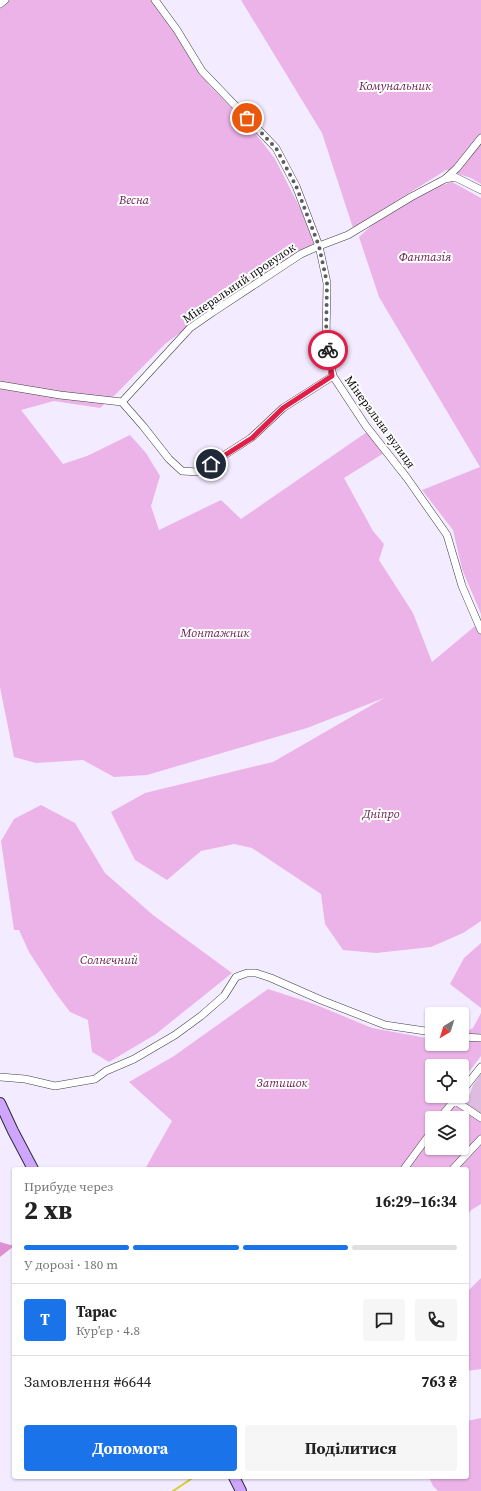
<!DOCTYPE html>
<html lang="uk">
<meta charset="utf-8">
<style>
:root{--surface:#fff;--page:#f6f6f6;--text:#222;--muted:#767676;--line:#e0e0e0;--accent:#1a73e8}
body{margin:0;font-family:"Source Serif 4",serif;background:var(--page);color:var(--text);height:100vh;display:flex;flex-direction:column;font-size:15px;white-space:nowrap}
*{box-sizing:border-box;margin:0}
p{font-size:13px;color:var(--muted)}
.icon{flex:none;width:22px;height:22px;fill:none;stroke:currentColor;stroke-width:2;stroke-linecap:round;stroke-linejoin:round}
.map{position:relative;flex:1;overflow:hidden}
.drawer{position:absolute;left:12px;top:1167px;width:457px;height:312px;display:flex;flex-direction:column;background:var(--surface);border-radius:4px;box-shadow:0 1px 3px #0004}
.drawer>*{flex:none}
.needle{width:26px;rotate:218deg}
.controls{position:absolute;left:425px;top:1007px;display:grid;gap:8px}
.controls a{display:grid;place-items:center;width:44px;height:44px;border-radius:4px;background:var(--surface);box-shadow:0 1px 3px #0004;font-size:20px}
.pin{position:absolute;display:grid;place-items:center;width:34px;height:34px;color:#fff;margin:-17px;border:2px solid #fff;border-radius:50%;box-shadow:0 1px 4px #0007}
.courier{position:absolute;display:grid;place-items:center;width:40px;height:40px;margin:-20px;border:3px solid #e11d48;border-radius:50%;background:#fff;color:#222;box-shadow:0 1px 5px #0007}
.head em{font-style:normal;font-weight:700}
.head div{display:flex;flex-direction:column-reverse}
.head{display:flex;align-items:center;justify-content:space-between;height:68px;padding:0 12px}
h1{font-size:26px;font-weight:700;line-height:30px}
.bar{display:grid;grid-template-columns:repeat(4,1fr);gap:6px 4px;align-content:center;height:48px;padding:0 12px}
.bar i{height:5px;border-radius:3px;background:var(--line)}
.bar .current{background:var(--accent)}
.bar p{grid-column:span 4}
.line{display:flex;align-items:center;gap:10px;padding:0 12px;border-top:1px solid var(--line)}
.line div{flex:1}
.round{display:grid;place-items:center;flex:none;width:42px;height:42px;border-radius:4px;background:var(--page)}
.cta{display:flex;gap:8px;margin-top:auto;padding:8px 12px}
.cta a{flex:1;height:46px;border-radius:4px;background:var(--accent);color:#fff;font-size:16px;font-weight:700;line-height:46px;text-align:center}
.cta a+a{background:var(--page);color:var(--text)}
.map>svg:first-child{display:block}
.green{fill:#ebb3e8;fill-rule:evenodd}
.forest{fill:#dd91d3}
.cemetery{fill:#debce1}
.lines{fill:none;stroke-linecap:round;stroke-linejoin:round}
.stream{stroke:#d4cf30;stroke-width:2}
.street-casing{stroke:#3f3f3f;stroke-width:8}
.secondary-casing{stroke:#2e2e2e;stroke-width:12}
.street{stroke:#fff;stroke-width:7}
.secondary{stroke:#cfa6ff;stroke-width:10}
.done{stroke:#5d5a61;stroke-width:4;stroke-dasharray:0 7.2}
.route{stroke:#e11d48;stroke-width:5}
.labels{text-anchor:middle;stroke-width:4;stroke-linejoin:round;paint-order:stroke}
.park-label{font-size:12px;font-style:italic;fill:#67194a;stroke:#fff}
.street-label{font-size:12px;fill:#0c0c0c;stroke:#fff}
</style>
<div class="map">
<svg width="481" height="1491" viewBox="0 0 481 1491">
<rect width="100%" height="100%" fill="#f3ebff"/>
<path class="green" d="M 10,0 L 153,0 L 170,23 L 209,85 L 249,125 L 275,159 L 301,210 L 314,244 L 241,288 L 165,344 L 115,395 L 100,408 L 54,401 L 21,410 L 63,464 L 87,456 L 130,435 L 146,453 L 160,476 L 151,506 L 159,530 L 221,500 L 241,519 L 367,432 L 384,453 L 344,478 L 373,531 L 384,544 L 379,560 L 413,613 L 432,662 L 481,621 L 481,921 L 463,933 L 431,947 L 376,953 L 343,950 L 325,924 L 321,894 L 252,848 L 234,844 L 201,851 L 167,880 L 135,860 L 111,812 L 145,793 L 273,762 L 384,698 L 307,728 L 147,775 L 114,777 L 83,760 L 36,763 L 14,757 L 0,687 L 0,7 Z
M 241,0 L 481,0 L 481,184 L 471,178 L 446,170 L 353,228 L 322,133 Z
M 452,182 L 481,198 L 481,614 L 462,569 L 453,530 L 422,490 L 480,467 L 379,297 L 359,237 L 380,218 L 433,188 Z
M 41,805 L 75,823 L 105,873 L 153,915 L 232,973 L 156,1034 L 109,1062 L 92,1052 L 88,1020 L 70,1012 L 55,992 L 29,952 L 19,930 L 14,930 L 1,841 L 14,819 Z
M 481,943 L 481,1008 L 450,984 L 464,958 Z
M 268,989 L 314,1004 L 372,1028 L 432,1039 L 432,1044 L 462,1044 L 462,1034 L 473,1028 L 481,1013 L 481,1056 L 462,1081 L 462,1066 L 432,1066 L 432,1096 L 451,1096 L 449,1099 L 481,1117 L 481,1204 L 471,1210 L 467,1217 L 467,1169 L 145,1169 L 172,1121 L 129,1082 L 174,1056 ZM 432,1118 L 462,1118 L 462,1148 L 432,1148 Z
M 481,1278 L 481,1369 L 467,1371 L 467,1292 Z
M 481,1418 L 481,1491 L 438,1491 L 433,1486 L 429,1477 L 467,1477 L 467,1421 Z"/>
<path class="forest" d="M 0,1242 L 14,1246 L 0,1257 Z"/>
<path class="cemetery" d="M 481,1074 L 481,1114 L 466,1104 L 473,1085 Z"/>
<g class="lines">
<path class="stream" d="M 173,1491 L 194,1477"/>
<defs>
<path id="street" d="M 155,0 L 177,30 L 202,71 L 276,148 L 296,186 L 319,246 L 327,283 L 326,340 L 333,376 L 366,426 L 407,478 L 447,535 L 462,586 L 481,630
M 0,4 L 5,0
M 445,179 L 455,177 L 481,190
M 0,385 L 60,395 L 122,402 L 143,426 L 169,459 L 182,471 L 198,472 L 251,438 L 283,408 L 333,376
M 122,402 L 190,328 L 213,312 L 301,254 L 319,246 L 348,235 L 411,197 L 445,179 L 457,168 L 481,138
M 462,1037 L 481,1038
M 0,1077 L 25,1079 L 55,1086 L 95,1079 L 106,1071 L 134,1059 L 175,1035 L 201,1016 L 224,996 L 236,977 L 247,973 L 256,973 L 271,978 L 321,1000 L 385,1025 L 432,1032
M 462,1091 L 481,1067
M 454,1100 L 481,1118
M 440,1118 L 458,1096
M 404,1169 L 432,1131
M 453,1169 L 481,1139"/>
<path id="secondary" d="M 0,1103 L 13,1131 L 33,1169
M 234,1477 L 241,1491"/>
</defs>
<use href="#street" class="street-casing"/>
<use href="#secondary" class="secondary-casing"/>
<use href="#street" class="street"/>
<use href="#secondary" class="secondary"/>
</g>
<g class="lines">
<path class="done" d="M 247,118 L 276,148 L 296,186 L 319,246 L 327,283 L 326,340 L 328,350"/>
<path class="route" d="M 211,464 L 252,438 L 283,408 L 332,376 L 328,350"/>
</g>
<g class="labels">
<g class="park-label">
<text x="395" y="90">Комунальник</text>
<text x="134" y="204">Весна</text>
<text x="425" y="261">Фантазія</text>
<text x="215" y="637">Монтажник</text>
<text x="381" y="818">Дніпро</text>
<text x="109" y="964">Солнечний</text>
<text x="282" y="1087">Затишок</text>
</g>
<g class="street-label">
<text transform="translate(239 283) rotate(-34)" y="4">Мінеральний провулок</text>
<text transform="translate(380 422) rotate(54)" y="4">Мінеральна вулиця</text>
</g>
</g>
</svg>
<div class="controls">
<a><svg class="needle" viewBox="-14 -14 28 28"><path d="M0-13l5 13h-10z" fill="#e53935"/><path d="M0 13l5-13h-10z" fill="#767676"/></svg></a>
<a><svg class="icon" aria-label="locate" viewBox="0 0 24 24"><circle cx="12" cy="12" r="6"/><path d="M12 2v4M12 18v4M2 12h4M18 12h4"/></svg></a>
<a><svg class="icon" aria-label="layers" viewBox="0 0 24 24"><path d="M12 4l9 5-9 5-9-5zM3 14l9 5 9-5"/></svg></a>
</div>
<div class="pin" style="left:247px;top:118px;background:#ea580c"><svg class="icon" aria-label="bag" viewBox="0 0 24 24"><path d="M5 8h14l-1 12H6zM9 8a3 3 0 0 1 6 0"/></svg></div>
<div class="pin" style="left:211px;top:464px;background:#1f2937"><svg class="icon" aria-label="home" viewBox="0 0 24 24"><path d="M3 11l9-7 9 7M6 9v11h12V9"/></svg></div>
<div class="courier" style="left:328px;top:350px"><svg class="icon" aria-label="bike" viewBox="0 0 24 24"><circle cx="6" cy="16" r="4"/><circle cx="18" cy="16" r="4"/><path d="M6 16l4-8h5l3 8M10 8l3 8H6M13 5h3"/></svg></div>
<section class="drawer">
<div class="head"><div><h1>2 хв</h1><p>Прибуде через</p></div><em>16:29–16:34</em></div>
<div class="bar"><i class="current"></i><i class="current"></i><i class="current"></i><i></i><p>У дорозі · 180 m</p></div>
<div class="line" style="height:72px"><b class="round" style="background:var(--accent);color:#fff">Т</b><div><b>Тарас</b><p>Кур’єр · 4.8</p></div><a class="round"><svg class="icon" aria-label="chat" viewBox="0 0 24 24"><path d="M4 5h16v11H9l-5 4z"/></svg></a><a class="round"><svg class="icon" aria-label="phone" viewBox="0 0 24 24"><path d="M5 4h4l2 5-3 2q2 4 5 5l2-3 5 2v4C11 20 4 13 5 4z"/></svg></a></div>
<div class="line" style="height:52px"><div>Замовлення #6644</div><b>763 ₴</b></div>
<div class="cta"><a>Допомога</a><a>Поділитися</a></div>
</section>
</div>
